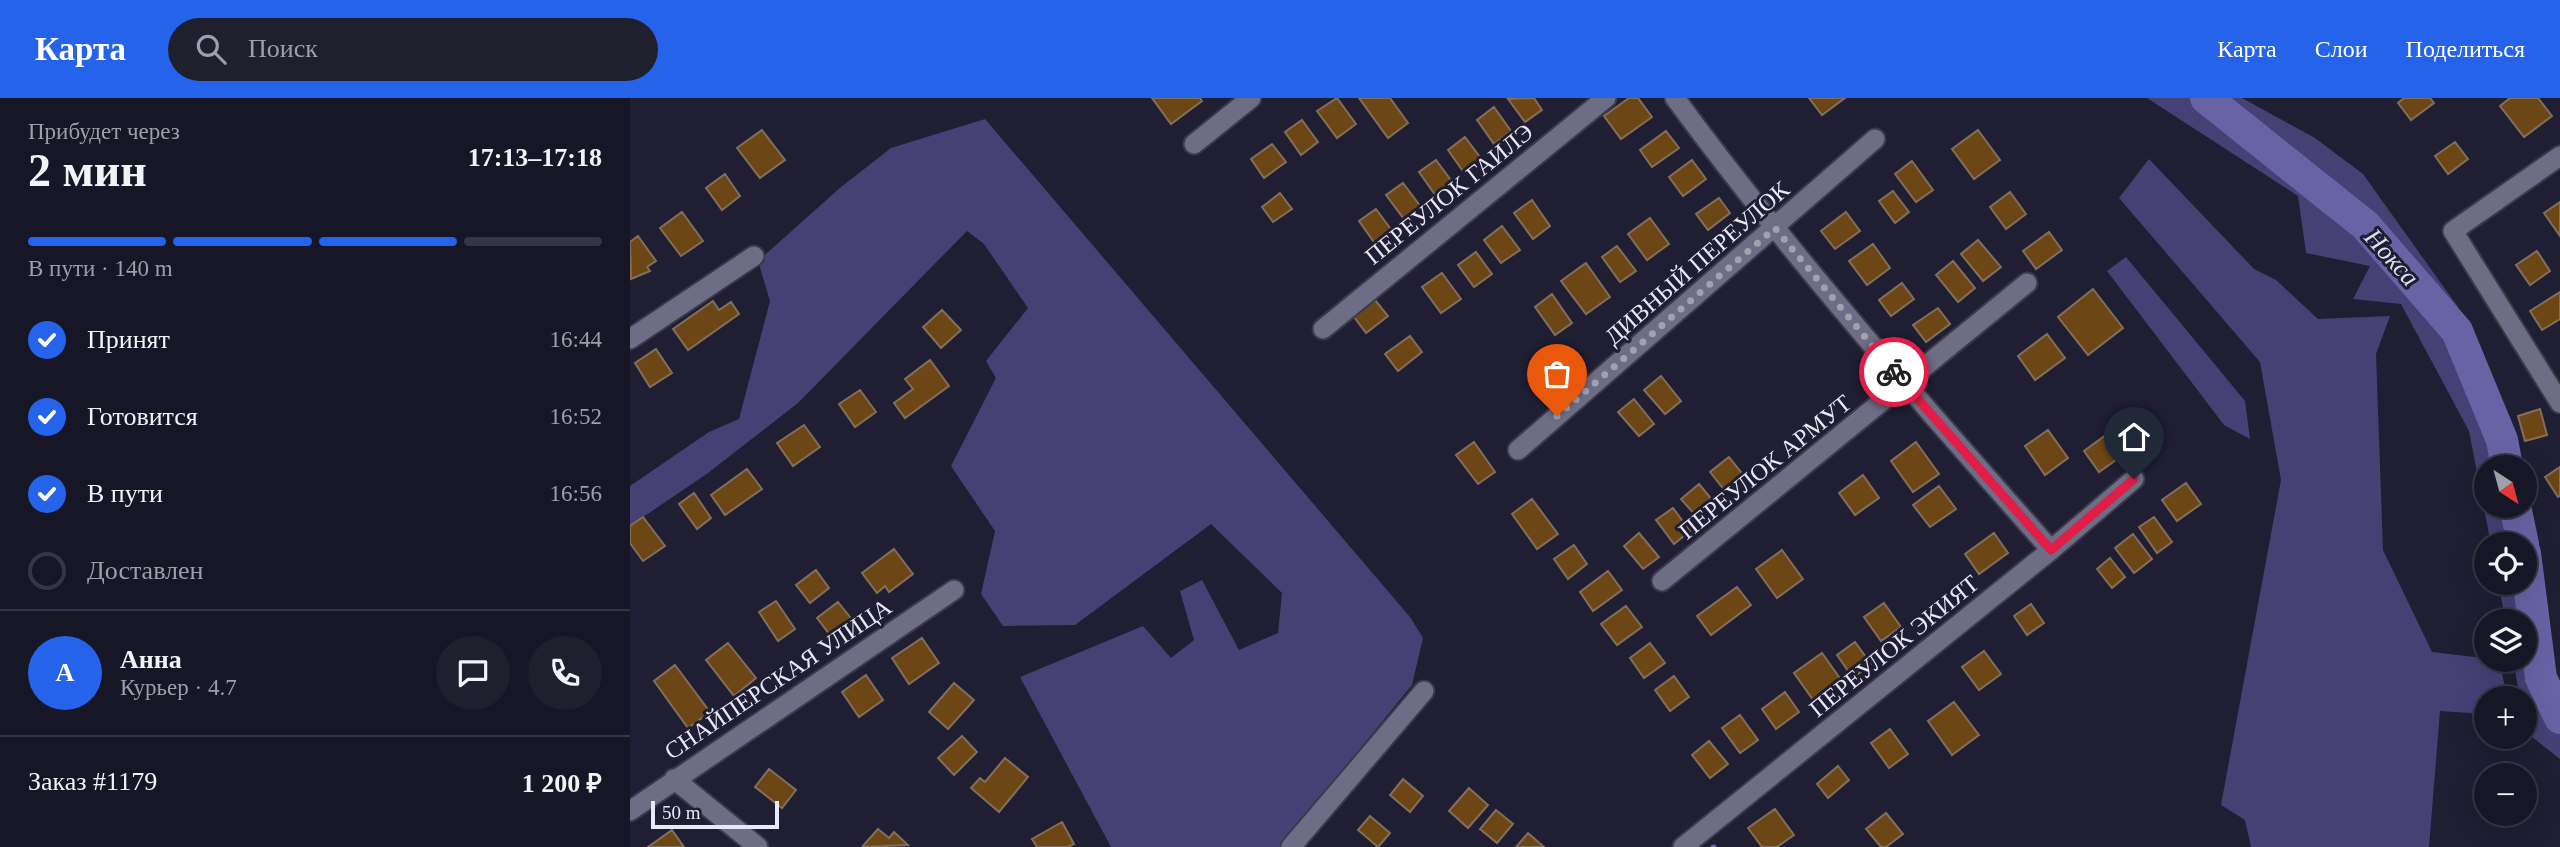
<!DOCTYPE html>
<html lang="ru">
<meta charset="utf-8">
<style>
:root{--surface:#171626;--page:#201f2e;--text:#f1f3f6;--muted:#9e9fa7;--line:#363543;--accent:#2563eb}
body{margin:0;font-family:Georgia,serif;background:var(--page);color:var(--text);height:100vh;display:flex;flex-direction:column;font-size:26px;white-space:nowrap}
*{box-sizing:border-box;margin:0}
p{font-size:23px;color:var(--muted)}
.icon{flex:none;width:38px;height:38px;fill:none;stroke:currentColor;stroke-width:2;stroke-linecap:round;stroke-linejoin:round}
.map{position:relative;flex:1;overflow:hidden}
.sheet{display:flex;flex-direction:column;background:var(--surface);width:630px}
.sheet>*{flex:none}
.needle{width:46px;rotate:144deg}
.controls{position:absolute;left:1844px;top:357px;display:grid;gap:14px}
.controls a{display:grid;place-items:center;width:63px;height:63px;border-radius:50%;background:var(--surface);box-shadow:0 7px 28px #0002,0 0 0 2px var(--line);font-size:35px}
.scale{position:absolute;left:21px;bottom:18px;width:128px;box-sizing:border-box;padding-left:7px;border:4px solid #e8e8f6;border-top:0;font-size:19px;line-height:24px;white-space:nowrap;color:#e8e8f6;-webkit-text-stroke:5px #1f1e32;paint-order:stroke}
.pin{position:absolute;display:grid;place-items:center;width:60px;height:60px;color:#fff;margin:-72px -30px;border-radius:50% 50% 50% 0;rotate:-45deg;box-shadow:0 0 7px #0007}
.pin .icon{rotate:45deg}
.courier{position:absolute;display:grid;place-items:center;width:70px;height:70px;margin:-35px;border:5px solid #e11d48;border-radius:50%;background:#fff;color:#222;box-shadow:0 2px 9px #0007}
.head em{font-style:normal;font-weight:700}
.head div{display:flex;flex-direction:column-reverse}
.head{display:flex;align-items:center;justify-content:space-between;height:119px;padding:0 28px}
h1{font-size:46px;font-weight:700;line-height:52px}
.bar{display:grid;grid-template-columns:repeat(4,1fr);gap:10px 7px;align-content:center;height:84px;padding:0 28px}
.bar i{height:9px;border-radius:5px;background:var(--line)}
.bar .on{background:var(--accent)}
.bar p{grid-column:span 4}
.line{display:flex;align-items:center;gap:18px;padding:0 28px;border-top:2px solid var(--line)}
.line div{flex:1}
.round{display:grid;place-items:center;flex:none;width:74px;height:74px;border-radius:37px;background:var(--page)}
ol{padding:0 28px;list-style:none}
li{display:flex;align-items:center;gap:21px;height:77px}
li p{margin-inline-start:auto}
li .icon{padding:7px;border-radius:50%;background:var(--accent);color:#fff;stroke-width:4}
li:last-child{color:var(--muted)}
li i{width:38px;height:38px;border:4px solid var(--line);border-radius:50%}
header{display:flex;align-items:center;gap:42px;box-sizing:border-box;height:98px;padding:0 35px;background:var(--accent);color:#fff}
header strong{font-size:33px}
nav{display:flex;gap:38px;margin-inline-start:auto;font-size:24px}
.search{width:490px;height:63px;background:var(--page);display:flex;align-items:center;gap:18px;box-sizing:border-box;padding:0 24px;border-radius:38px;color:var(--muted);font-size:26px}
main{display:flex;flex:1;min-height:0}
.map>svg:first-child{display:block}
.green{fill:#454175}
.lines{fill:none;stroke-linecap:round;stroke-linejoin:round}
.stream{stroke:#6863a5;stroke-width:5}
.river{stroke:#6863a5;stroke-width:32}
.building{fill:#6c4615;stroke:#826f5b;stroke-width:2}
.minor-casing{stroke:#3b394a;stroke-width:23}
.minor{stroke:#6d6d85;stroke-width:19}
.done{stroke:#a2a1b1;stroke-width:7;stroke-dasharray:0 12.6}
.route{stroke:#e11d48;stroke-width:9}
.labels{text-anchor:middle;stroke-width:6;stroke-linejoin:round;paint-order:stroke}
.street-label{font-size:24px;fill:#e8e8f6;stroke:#1f1e32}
.water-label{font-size:26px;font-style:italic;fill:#dedef2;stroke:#1f1e32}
</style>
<header>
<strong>Карта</strong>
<div class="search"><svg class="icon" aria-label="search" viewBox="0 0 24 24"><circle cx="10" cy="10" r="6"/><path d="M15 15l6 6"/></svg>Поиск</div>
<nav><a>Карта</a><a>Слои</a><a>Поделиться</a></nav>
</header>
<main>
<section class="sheet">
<div class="head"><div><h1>2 мин</h1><p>Прибудет через</p></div><em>17:13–17:18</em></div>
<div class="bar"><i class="on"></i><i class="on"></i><i class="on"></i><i></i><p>В пути · 140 m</p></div>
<ol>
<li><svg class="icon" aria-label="check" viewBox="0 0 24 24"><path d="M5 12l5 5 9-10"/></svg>Принят<p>16:44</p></li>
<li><svg class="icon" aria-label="check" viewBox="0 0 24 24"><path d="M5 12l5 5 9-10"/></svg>Готовится<p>16:52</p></li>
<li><svg class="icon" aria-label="check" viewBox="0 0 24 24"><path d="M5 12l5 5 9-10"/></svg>В пути<p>16:56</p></li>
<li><i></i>Доставлен</li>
</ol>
<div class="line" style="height:126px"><b class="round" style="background:var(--accent);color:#fff">А</b><div><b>Анна</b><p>Курьер · 4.7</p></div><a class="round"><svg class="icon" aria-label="chat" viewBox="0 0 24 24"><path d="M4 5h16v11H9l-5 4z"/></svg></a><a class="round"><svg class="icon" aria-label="phone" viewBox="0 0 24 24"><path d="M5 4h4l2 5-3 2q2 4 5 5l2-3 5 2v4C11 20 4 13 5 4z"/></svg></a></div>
<div class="line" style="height:91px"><div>Заказ #1179</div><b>1 200 ₽</b></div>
</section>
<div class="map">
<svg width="1930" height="749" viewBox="0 0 1930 749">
<rect width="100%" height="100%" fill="#1f1e32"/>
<path class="green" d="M 1517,0 L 1612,0 L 1685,40 L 1733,76 L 1828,209 L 1877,340 L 1883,369 L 1857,369 L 1857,408 L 1892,408 L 1906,474 L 1919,573 L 1930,596 L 1930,661 L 1897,635 L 1895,600 L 1890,600 L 1883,562 L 1895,562 L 1895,523 L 1876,523 L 1868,485 L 1895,485 L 1895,446 L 1861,446 L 1839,333 L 1771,206 L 1723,201 L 1740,168 L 1676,155 L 1668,98 Z
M 355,21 L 780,519 L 793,540 L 782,587 L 650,749 L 481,749 L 390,579 L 513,528 L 541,560 L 564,542 L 550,493 L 572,482 L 609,552 L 648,535 L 652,495 L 581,426 L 445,527 L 373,528 L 351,496 L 365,433 L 321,368 L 366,280 L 356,263 L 398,210 L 354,146 L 337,133 L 168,305 L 78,375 L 0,428 L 0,388 L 79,334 L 109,321 L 140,203 L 128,163 L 211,89 L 261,50 Z
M 1519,61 L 1624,171 L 1646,182 L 1688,221 L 1760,218 L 1746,256 L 1753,452 L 1802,554 L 1869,562 L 1877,599 L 1857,600 L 1855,616 L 1810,613 L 1799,749 L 1621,749 L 1615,722 L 1591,707 L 1651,382 L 1630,264 L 1489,100 Z
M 1496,159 L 1615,303 L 1620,341 L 1594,327 L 1477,173 Z"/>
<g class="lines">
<path class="stream" d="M 1083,749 L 1084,749"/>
<path class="river" d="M 1576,0 L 1735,127 L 1827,233 L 1872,342 L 1877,369
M 1885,408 L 1893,446
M 1895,455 L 1911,580 L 1930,620"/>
</g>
<path class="building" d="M 522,0 L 570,0 L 572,3 L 541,26 Z
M 707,0 L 726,26 L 707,40 L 687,13 Z
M 729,0 L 760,0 L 778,25 L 758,40 Z
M 904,0 L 912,12 L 895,24 L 878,1 Z
M 999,0 L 1008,0 L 1022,19 L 991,41 L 974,18 Z
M 1179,0 L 1215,0 L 1192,17 Z
M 1774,0 L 1800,0 L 1804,5 L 1781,22 L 1768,5 Z
M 1880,0 L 1908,0 L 1922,18 L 1894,39 L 1870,8 Z
M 864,9 L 881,33 L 864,46 L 847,22 Z
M 672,22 L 688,44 L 671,57 L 655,34 Z
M 132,32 L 155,62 L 130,80 L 107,50 Z
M 1348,32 L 1370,62 L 1344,81 L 1322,51 Z
M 1036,33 L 1049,50 L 1022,69 L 1010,52 Z
M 835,39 L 853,63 L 835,76 L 818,52 Z
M 1825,44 L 1838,61 L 1818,76 L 1805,58 Z
M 642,46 L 656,64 L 634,80 L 621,61 Z
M 806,62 L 823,85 L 806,98 L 789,74 Z
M 1062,62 L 1076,81 L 1053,98 L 1039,79 Z
M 1282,63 L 1303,92 L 1286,104 L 1265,76 Z
M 95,76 L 110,98 L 92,112 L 76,90 Z
M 773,85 L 791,109 L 774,121 L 756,97 Z
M 1263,93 L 1279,114 L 1265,125 L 1249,103 Z
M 1380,94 L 1396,116 L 1376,131 L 1360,109 Z
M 650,95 L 662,111 L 643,124 L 632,109 Z
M 1089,100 L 1100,115 L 1078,132 L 1066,116 Z
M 902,102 L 920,128 L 903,141 L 884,115 Z
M 1930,104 L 1930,138 L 1914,115 Z
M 746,111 L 763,134 L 746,147 L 729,123 Z
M 52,114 L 73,143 L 51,158 L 30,130 Z
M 1216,114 L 1230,133 L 1205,151 L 1191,133 Z
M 1020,120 L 1039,146 L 1017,162 L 998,136 Z
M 872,128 L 890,152 L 871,165 L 854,142 Z
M 1419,134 L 1432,152 L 1406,171 L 1393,153 Z
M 8,138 L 26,163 L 17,169 L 20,173 L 1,181 L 0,144 Z
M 1348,142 L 1371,169 L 1353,183 L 1331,156 Z
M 1243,146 L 1260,170 L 1237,187 L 1219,163 Z
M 987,148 L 1006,173 L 990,184 L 972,159 Z
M 1907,153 L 1920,173 L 1900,187 L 1886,167 Z
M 846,154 L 862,176 L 844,189 L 828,167 Z
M 1323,163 L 1345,190 L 1328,204 L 1306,177 Z
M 956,165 L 980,199 L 956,216 L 931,183 Z
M 812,175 L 831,201 L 811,215 L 792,189 Z
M 1272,185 L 1284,201 L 1261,218 L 1249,202 Z
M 1463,191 L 1493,230 L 1458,257 L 1428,219 Z
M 1930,194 L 1930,221 L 1912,232 L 1900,213 Z
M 922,196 L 942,225 L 925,237 L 905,209 Z
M 745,202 L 758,218 L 736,235 L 724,219 Z
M 83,203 L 89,212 L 101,204 L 109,216 L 58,252 L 43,231 Z
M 1308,210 L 1320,226 L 1296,244 L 1283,227 Z
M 312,212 L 331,232 L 311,250 L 293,229 Z
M 1417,236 L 1435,260 L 1405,282 L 1388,258 Z
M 780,238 L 792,254 L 768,273 L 755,256 Z
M 26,251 L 42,275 L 20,289 L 5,265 Z
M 300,262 L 319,288 L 275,320 L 264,305 L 283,291 L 275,281 Z
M 1031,278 L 1051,303 L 1035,316 L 1014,292 Z
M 230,292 L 246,314 L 225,329 L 209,306 Z
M 1004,301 L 1024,326 L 1009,338 L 988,314 Z
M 1910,311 L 1917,337 L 1895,343 L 1888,318 Z
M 1491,326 L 1507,347 L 1469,374 L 1454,353 Z
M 174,327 L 190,349 L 163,368 L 147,345 Z
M 1418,332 L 1438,360 L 1415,377 L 1395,348 Z
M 844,344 L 865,374 L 848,386 L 826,357 Z
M 1286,344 L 1309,376 L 1283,394 L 1261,363 Z
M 1099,359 L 1114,378 L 1096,394 L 1080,374 Z
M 1930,369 L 1930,398 L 1928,399 L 1915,379 Z
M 117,371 L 132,391 L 95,417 L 81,397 Z
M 1233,377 L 1249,400 L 1225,417 L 1209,395 Z
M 1556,385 L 1571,406 L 1547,423 L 1532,402 Z
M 1069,386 L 1084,404 L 1066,418 L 1051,401 Z
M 1309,388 L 1326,411 L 1300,429 L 1283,407 Z
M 64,395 L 81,420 L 67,431 L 49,406 Z
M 902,401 L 928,436 L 907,451 L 882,416 Z
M 1043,410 L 1060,433 L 1044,446 L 1026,422 Z
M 13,419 L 35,448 L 13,463 L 0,445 L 0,428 Z
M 1524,419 L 1542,444 L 1527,455 L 1509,429 Z
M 1009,435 L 1029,459 L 1013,471 L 994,448 Z
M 1364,435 L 1378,455 L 1349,476 L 1335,456 Z
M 1503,436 L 1522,461 L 1504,475 L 1485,450 Z
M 944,447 L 957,466 L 938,481 L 924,461 Z
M 264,451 L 283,476 L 259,494 L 255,488 L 247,495 L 232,475 Z
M 1152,452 L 1173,481 L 1147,500 L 1126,471 Z
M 1480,460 L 1495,479 L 1482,490 L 1467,471 Z
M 186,472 L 199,490 L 180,505 L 166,487 Z
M 978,473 L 992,492 L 963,513 L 950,494 Z
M 1107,489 L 1121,507 L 1081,537 L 1067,518 Z
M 146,503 L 165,531 L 148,543 L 129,514 Z
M 208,504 L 224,524 L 203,541 L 187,520 Z
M 1254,505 L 1271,529 L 1251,543 L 1234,519 Z
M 1401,506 L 1414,525 L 1397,537 L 1384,518 Z
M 996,508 L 1012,529 L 987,547 L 971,526 Z
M 292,540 L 309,565 L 279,586 L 262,560 Z
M 1225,544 L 1241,566 L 1223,580 L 1207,557 Z
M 98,545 L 126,580 L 104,598 L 76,562 Z
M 1020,545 L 1035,565 L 1014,580 L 1000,560 Z
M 1354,553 L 1371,576 L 1349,592 L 1332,569 Z
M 1192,555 L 1214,586 L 1186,606 L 1164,575 Z
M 45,567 L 80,614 L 58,630 L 24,583 Z
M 236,577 L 253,602 L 229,619 L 212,594 Z
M 1044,578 L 1059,599 L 1040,613 L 1025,592 Z
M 324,585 L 344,602 L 318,631 L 299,614 Z
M 1155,594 L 1169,614 L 1146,631 L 1132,611 Z
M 1324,604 L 1349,637 L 1322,657 L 1298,623 Z
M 1110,617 L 1128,642 L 1110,655 L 1092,630 Z
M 1260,631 L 1278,656 L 1259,670 L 1241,645 Z
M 332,638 L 347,654 L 324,677 L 308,660 Z
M 1079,643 L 1098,666 L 1080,680 L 1062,657 Z
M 375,660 L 398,679 L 369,714 L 341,690 L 350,680 L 355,684 Z
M 1208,668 L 1219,682 L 1198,700 L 1187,686 Z
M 139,671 L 166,692 L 152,710 L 125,689 Z
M 773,681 L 793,698 L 780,714 L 760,697 Z
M 839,690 L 858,707 L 838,730 L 819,713 Z
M 1145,711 L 1164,737 L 1147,749 L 1132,749 L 1118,730 Z
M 866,712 L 883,726 L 867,745 L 850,731 Z
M 1256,715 L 1273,736 L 1256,749 L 1251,749 L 1236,731 Z
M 740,718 L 760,735 L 748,749 L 728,732 Z
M 432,724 L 444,746 L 438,749 L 407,749 L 402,741 Z
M 248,731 L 259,740 L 264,734 L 278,747 L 232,749 Z
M 42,732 L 54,749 L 18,749 Z
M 898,735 L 914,749 L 886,749 Z"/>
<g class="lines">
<defs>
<path id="minor" d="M 1045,0 C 1161,158 1291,305 1421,452
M 564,46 L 621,0
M 1930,58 L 1823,133 L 1930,305
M 693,231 L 976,0
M 0,241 L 124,158
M 888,352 L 1245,41
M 1032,483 L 1397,185
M 44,681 L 128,749
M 0,713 L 324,492
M 661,749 L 794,593
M 1053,749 L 1421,452 L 1504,381"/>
</defs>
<use href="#minor" class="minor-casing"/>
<use href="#minor" class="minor"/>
</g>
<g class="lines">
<path class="done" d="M 927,318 L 1145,130 L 1264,274"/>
<path class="route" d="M 1264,274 L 1421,452 L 1504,381"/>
</g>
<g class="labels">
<g class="street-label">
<text transform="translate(819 96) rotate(-39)" y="8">ПЕРЕУЛОК ГАИЛЭ</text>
<text transform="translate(1067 165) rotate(-41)" y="8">ДИВНЫЙ ПЕРЕУЛОК</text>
<text transform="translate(1135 369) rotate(-39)" y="8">ПЕРЕУЛОК АРМУТ</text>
<text transform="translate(1264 548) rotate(-39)" y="8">ПЕРЕУЛОК ЭКИЯТ</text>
<text transform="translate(148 581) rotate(-34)" y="8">СНАЙПЕРСКАЯ УЛИЦА</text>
</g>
<g class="water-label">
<text transform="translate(1762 159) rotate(48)" y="9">Нокса</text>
</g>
</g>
</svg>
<div class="controls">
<a><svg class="needle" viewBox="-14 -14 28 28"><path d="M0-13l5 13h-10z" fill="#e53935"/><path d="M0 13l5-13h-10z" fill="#9e9fa7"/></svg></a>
<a><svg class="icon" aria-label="locate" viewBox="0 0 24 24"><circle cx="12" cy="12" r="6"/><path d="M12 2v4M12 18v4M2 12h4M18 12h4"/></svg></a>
<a><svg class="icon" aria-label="layers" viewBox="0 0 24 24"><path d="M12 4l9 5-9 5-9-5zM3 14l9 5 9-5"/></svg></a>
<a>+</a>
<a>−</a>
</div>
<div class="scale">50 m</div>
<div class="pin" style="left:927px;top:318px;background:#ea580c"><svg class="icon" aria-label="bag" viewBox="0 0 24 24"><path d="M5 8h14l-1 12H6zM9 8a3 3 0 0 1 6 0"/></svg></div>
<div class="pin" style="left:1504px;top:381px;background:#1f2937"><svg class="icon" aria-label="home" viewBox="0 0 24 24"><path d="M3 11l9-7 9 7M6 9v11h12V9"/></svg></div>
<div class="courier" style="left:1264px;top:274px"><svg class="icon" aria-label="bike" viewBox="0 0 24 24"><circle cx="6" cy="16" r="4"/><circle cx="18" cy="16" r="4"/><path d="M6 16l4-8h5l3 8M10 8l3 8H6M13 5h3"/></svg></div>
</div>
</main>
